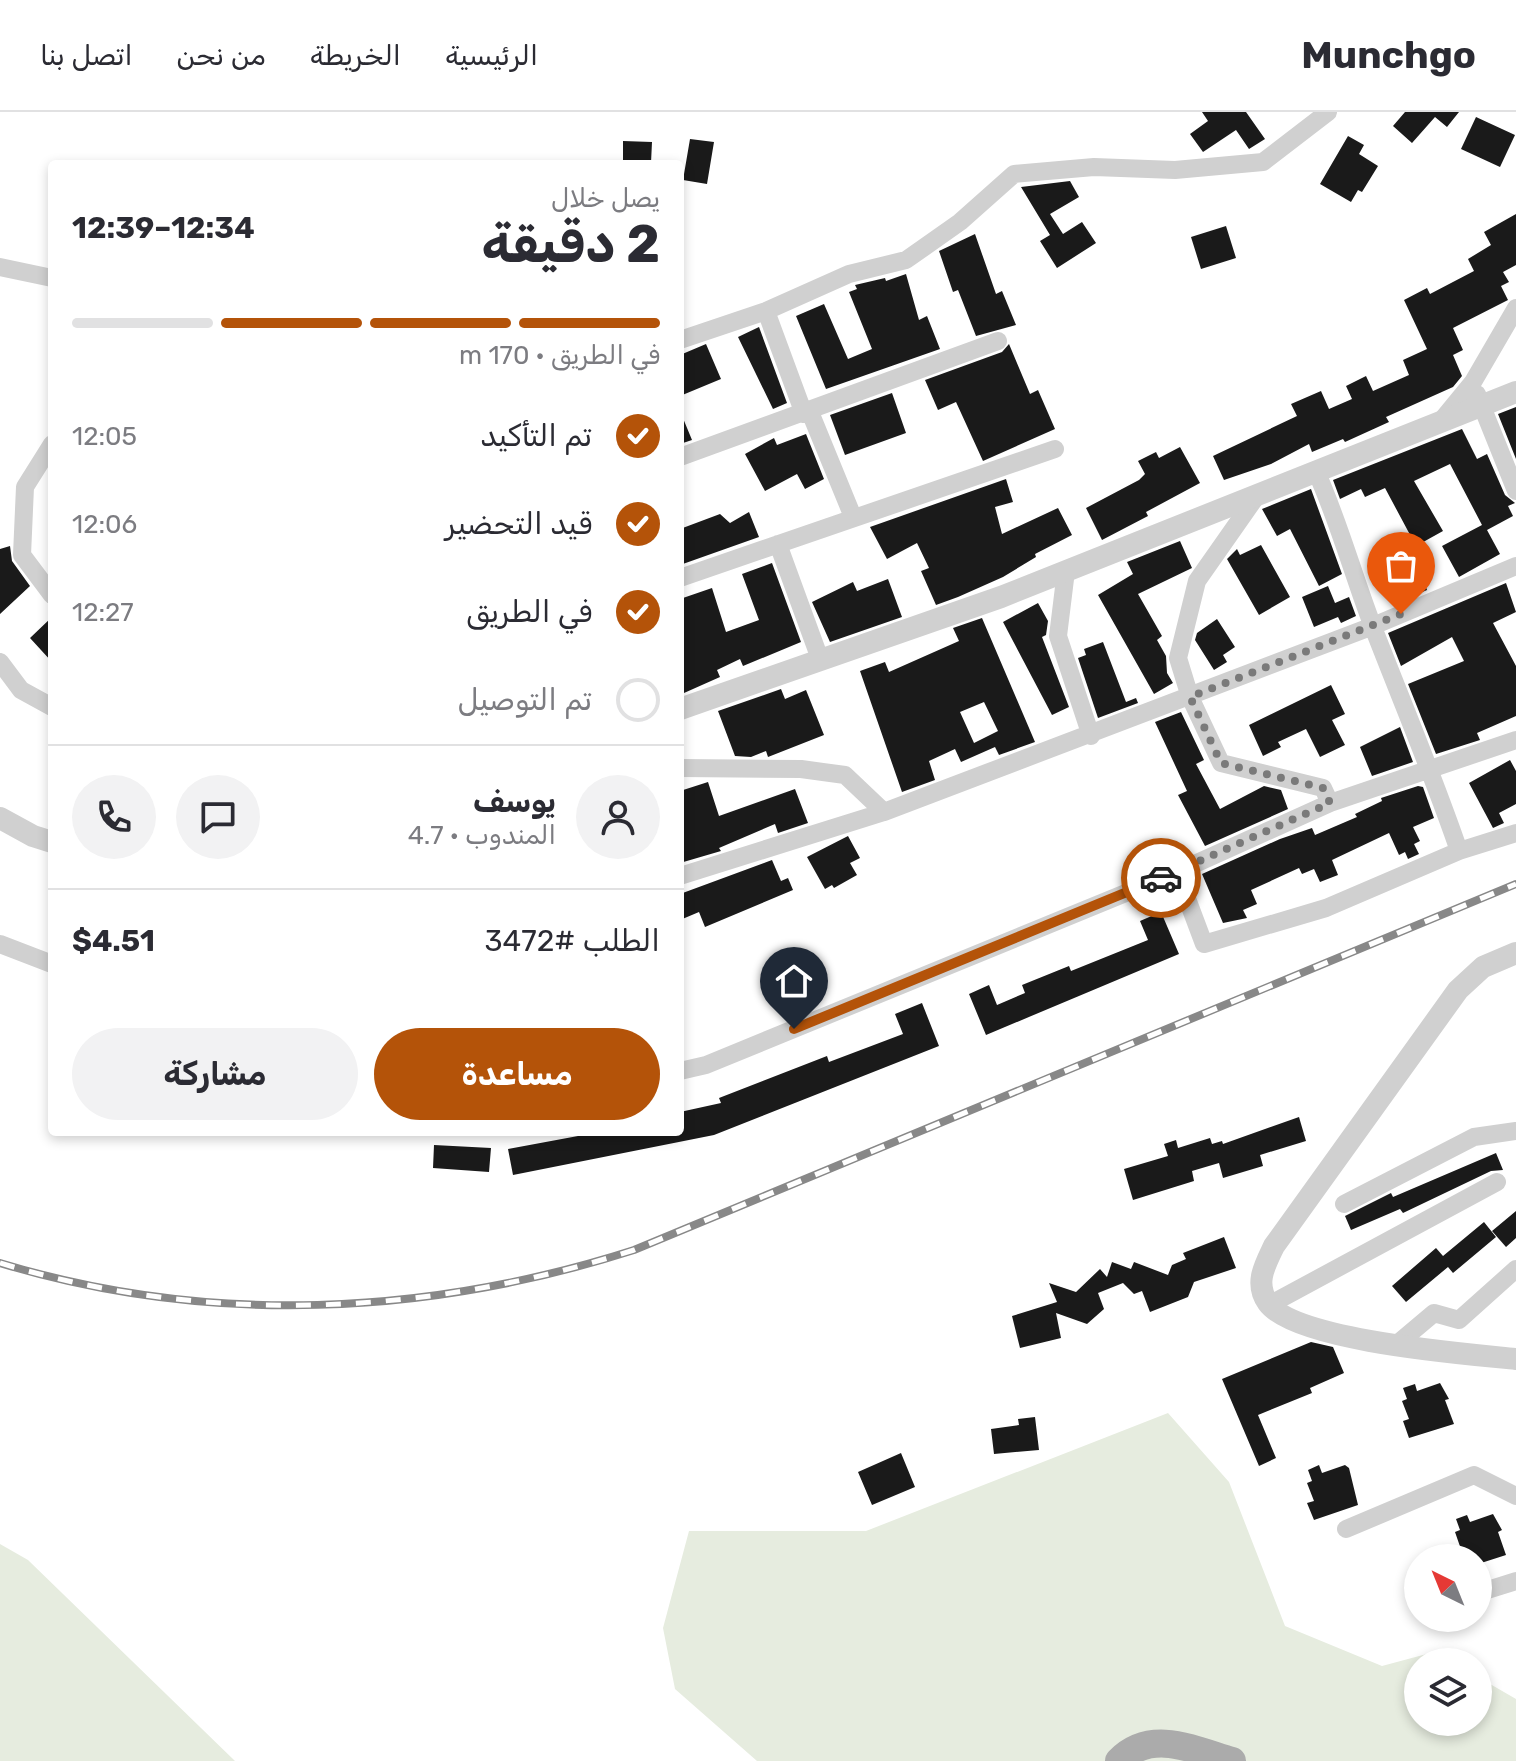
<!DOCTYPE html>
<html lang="ar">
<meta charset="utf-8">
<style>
:root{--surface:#fff;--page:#f2f2f3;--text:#2b2b33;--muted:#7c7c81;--line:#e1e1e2;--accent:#b45309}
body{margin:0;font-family:Rubik,"Noto Sans Arabic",sans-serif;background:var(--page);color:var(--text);direction:rtl;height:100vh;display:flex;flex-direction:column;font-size:30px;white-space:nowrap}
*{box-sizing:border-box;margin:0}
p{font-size:26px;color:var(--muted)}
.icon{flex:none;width:44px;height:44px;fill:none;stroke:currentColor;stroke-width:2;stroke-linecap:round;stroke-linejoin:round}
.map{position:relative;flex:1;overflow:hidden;direction:ltr}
.drawer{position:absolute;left:48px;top:48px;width:636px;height:976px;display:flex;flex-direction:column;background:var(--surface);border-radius:8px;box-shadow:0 4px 12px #0003;direction:rtl}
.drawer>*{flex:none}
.needle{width:52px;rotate:317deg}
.fabs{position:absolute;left:1404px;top:1432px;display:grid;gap:16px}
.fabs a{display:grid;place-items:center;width:88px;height:88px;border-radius:50%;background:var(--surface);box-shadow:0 4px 12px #0003;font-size:40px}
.pin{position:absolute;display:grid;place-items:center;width:68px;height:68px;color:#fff;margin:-82px -34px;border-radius:50% 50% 50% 0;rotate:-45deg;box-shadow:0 0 8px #0007}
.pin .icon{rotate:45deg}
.courier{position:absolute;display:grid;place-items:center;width:80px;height:80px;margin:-40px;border:6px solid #b45309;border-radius:50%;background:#fff;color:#222;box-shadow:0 2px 10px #0007}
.head em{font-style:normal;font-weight:700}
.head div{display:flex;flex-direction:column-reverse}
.head{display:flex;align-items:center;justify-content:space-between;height:136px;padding:0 24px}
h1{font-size:52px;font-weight:700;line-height:60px}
.bar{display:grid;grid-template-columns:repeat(4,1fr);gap:12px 8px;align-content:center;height:96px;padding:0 24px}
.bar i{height:10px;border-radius:6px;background:var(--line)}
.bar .active{background:var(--accent)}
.bar p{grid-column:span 4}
.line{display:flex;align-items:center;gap:20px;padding:0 24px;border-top:2px solid var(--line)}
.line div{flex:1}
.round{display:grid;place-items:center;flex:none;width:84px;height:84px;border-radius:42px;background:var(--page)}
ol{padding:0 24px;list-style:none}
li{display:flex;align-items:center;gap:24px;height:88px}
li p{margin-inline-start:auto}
li .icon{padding:8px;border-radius:50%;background:var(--accent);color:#fff;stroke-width:4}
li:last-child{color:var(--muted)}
li i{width:44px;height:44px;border:4px solid var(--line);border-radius:50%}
.button{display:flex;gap:16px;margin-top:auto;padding:16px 24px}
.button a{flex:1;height:92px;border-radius:48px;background:var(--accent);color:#fff;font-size:32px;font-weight:700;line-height:92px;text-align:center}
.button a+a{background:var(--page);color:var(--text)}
header{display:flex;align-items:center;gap:48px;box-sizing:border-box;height:112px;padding:0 40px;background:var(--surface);border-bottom:2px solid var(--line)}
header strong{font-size:38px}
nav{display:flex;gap:44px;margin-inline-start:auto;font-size:28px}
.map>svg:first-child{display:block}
.green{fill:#e6ecdf}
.building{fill:#1a1a1a;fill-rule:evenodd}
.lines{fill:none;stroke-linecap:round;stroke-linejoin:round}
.minor{stroke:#d0d0d0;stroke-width:18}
.tertiary{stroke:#d0d0d0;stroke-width:22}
.primary{stroke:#ababab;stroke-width:28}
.rail-casing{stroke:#888;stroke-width:8}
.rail{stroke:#fff;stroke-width:5;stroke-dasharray:15;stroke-linecap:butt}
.done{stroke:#7a7a7a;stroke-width:8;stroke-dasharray:0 14.4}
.route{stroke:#b45309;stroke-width:10}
</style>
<header>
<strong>Munchgo</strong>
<nav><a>الرئيسية</a><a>الخريطة</a><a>من نحن</a><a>اتصل بنا</a></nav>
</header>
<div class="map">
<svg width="1516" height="1649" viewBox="0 0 1516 1649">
<rect width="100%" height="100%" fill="#fff"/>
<path class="green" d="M 1168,1301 L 1229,1370 L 1285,1514 L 1382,1554 L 1434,1540 L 1452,1550 L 1418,1550 L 1418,1610 L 1478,1610 L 1478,1565 L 1516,1587 L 1516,1649 L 757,1649 L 675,1577 L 663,1516 L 689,1419 L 866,1419 Z
M 0,1432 L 28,1448 L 235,1649 L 0,1649 Z"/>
<path class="building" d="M 1202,0 L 1246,0 L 1265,27 L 1249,37 L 1236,18 L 1203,40 L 1190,22 L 1208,9 Z
M 1405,0 L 1459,0 L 1447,15 L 1435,5 L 1412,31 L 1393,14 Z
M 1476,5 L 1515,23 L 1500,55 L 1461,37 Z
M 1348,24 L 1364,33 L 1359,42 L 1378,54 L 1362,80 L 1358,78 L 1351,90 L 1320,72 Z
M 690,27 L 714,30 L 707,72 L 683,68 Z
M 623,29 L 652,30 L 651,51 L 623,52 Z
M 1070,69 L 1079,85 L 1050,102 L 1063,122 L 1082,110 L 1096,131 L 1057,156 L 1040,129 L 1050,123 L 1021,75 Z
M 1516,102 L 1516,153 L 1503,160 L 1509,170 L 1501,174 L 1508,188 L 1453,216 L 1463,238 L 1453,243 L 1462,264 L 1453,275 L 1386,305 L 1389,310 L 1345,330 L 1343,327 L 1312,340 L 1309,332 L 1271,352 L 1224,368 L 1213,344 L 1297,304 L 1291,292 L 1321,279 L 1329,297 L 1352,287 L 1346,274 L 1366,264 L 1373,279 L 1409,263 L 1403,248 L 1427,237 L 1404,188 L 1427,176 L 1430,182 L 1474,159 L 1468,147 L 1491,133 L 1484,120 Z
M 1226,114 L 1236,146 L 1201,157 L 1191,125 Z
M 975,122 L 996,182 L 1002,179 L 1016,213 L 976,224 L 958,178 L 953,180 L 939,139 Z
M 906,162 L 919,208 L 927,204 L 940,237 L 826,277 L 796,204 L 824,192 L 848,247 L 872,237 L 849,180 L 857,177 L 855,173 L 885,166 L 886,169 Z
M 759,215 L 787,291 L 773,297 L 738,225 Z
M 706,232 L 721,267 L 680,284 L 680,243 Z
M 1009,232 L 1030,282 L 1038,278 L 1055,317 L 983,349 L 956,290 L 938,298 L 925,268 L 1002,240 Z
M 892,281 L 906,321 L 845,343 L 830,303 Z
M 1516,295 L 1516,347 L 1498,302 Z
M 680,299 L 692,328 L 680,332 Z
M 1462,317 L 1477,347 L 1487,342 L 1505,383 L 1515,391 L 1508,394 L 1513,404 L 1487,418 L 1500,442 L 1459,465 L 1442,434 L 1482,413 L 1450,352 L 1414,369 L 1443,419 L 1416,434 L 1385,376 L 1365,385 L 1361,377 L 1340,387 L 1333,368 Z
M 806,322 L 824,367 L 805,377 L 797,362 L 765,379 L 745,342 L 774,326 L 777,333 Z
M 1180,335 L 1200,371 L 1146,400 L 1148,404 L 1102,428 L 1086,396 L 1139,368 L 1145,362 L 1138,349 L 1156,340 L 1159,346 Z
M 1006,367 L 1013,390 L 995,395 L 1002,422 L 1058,396 L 1072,423 L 1035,442 L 1036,445 L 1003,465 L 958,485 L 936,493 L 921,459 L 929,456 L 917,431 L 887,447 L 870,415 Z
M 1311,377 L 1342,462 L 1319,474 L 1290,417 L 1277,424 L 1262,397 Z
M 749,400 L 759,425 L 680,453 L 680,417 L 720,402 L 730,411 Z
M 1180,429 L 1192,456 L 1138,482 L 1162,524 L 1157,528 L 1166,544 L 1167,561 L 1173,571 L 1154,582 L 1098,483 L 1133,462 L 1127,450 Z
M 1261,433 L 1290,485 L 1259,503 L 1227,447 L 1237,437 L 1240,443 Z
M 10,434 L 12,449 L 30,474 L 0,502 L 0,437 Z
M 1416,446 L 1427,478 L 1404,488 L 1392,455 Z
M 772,451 L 801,530 L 743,554 L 740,547 L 717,558 L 720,565 L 684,581 L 680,571 L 680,487 L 712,476 L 726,520 L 759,508 L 742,462 Z
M 888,467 L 902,505 L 830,530 L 812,490 L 853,470 L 857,479 Z
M 1506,471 L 1516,500 L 1493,511 L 1516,554 L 1516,604 L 1477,621 L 1480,628 L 1436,642 L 1408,572 L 1464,549 L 1452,525 L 1401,554 L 1388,521 Z
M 1328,474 L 1335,491 L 1349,485 L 1356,504 L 1341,511 L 1338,505 L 1314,515 L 1302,485 Z
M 1038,491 L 1048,509 L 1046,523 L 1042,525 L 1069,595 L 1052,603 L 1003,510 Z
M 52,505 L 52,550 L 30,526 Z
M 982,506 L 1035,630 L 999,643 L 995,635 L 961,650 L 955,637 L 929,649 L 935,668 L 902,680 L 860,559 L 885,550 L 889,560 L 959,529 L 953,516 ZM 984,590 L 998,619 L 974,631 L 960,600 Z
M 1217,507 L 1235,535 L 1223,543 L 1227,550 L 1214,558 L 1195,528 L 1197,521 Z
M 1103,530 L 1126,590 L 1136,586 L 1138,591 L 1098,606 L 1078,546 L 1086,543 L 1084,537 Z
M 1331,573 L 1345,602 L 1332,608 L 1345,633 L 1320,645 L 1306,617 L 1278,630 L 1281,635 L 1263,644 L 1249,613 Z
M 781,577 L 785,587 L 806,578 L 824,623 L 768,645 L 766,639 L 751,645 L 735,644 L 718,599 Z
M 1181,600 L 1204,648 L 1196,652 L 1220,697 L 1264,674 L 1281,678 L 1288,697 L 1205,734 L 1178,683 L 1187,679 L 1155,610 Z
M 1400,615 L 1413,650 L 1372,664 L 1360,635 Z
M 1510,648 L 1516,659 L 1516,692 L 1499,701 L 1504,711 L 1493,716 L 1469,671 Z
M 708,670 L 719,704 L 795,677 L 808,711 L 778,721 L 775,712 L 719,736 L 721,739 L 680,751 L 680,679 Z
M 1418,674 L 1423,675 L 1434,706 L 1413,715 L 1420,729 L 1414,732 L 1419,742 L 1408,747 L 1405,740 L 1399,743 L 1389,721 L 1332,748 L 1338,763 L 1320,770 L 1314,757 L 1302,762 L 1299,756 L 1251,778 L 1257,792 L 1243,798 L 1247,806 L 1223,811 L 1202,762 L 1280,727 L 1312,716 L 1315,723 L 1357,705 L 1355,702 L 1382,689 L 1381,686 Z
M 848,724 L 860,746 L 850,751 L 857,763 L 834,776 L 832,773 L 825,777 L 807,745 Z
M 772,748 L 781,769 L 788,766 L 793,778 L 705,815 L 699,800 L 680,808 L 680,782 Z
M 1161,800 L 1179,842 L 986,923 L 969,882 L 989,873 L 997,893 L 1025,881 L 1022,873 L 1069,854 L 1071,859 L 1148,828 L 1140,809 Z
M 922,891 L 939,934 L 714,1023 L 513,1063 L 508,1037 L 578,1024 L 578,1020 L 680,1020 L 680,1000 L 721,991 L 719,986 L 827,944 L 829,950 L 903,922 L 895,902 Z
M 1299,1005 L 1306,1029 L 1260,1043 L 1263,1054 L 1223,1066 L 1219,1051 L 1192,1059 L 1194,1069 L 1133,1088 L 1124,1057 L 1168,1044 L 1164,1032 L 1176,1028 L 1178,1036 L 1210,1026 L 1212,1032 L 1222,1029 L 1223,1032 Z
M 434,1033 L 491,1036 L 489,1060 L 433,1056 Z
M 1496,1041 L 1503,1058 L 1491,1059 L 1403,1101 L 1400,1097 L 1351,1118 L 1345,1104 L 1391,1081 L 1393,1085 Z
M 1516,1099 L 1516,1126 L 1506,1135 L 1492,1119 Z
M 1484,1110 L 1496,1125 L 1453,1161 L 1448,1155 L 1406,1190 L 1392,1174 L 1436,1136 L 1443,1144 Z
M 1224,1125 L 1236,1156 L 1194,1170 L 1188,1185 L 1150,1200 L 1142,1179 L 1134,1182 L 1123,1171 L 1098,1181 L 1104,1197 L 1087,1212 L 1056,1201 L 1061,1226 L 1020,1236 L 1012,1204 L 1057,1190 L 1049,1171 L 1076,1180 L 1100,1157 L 1107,1165 L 1112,1150 L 1131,1157 L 1134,1150 L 1168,1163 L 1172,1153 L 1186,1147 L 1183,1141 Z
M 1311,1230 L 1333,1235 L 1344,1261 L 1310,1276 L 1312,1281 L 1258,1303 L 1276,1346 L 1259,1354 L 1222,1267 Z
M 1440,1271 L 1449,1287 L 1445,1288 L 1454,1312 L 1409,1326 L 1403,1309 L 1409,1307 L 1402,1289 L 1407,1287 L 1403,1276 L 1415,1272 L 1417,1279 Z
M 1035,1305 L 1039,1338 L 994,1342 L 991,1317 L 1019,1313 L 1018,1307 Z
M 901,1341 L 915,1375 L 872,1393 L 858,1360 Z
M 1319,1353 L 1322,1361 L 1345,1353 L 1349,1356 L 1358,1393 L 1314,1408 L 1307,1391 L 1314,1389 L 1307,1371 L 1312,1369 L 1308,1358 Z
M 1493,1402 L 1502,1418 L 1498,1420 L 1506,1443 L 1478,1452 L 1478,1446 L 1464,1446 L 1455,1420 L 1460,1418 L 1456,1407 L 1467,1403 L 1470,1410 Z"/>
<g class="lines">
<path class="minor" d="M 0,155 L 52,166
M 766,199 L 804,302
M 680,228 L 766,199 L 849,162 L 906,148 L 960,110 L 1014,62 L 1094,55 L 1175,58 L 1263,50 L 1328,0
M 1477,282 L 1516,379
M 810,300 L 853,405
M 1441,309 L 1473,270 L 1516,196
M 52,332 L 25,375 L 22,443 L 52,483
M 680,345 L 998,229
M 1316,359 C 1339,410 1353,463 1373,515 C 1402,590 1433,663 1459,739
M 778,432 L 820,547
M 1066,459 L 1058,524 L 1091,624
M 680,466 L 1055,337
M 0,550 L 21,578 L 52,595
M 680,656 L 801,657 L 845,663 L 884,700 L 680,764
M 1330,691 L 1516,628
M 884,700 L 1373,514 L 1516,454
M 1177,760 L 1204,832 L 1326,796 L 1459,739 L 1516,721
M 0,832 L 52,852
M 680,959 L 706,953 L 1177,760 L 1330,691 L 1323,676 L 1221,651 L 1190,585 L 1178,546 L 1197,469 L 1258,382
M 1344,1092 L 1474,1025 L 1516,1019
M 1269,1193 L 1497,1070
M 1396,1233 L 1434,1201 L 1459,1208 L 1516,1157
M 1346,1417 L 1474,1363 L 1516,1384
M 1478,1481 L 1516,1469"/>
<path class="tertiary" d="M 680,597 L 1001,485 L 1516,280
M 0,706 L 33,724 L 52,730
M 1516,841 L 1483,855 L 1458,878 L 1274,1134 C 1265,1153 1254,1171 1268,1191 C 1295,1229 1468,1242 1516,1247"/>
<path class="primary" d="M 1119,1649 C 1151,1616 1195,1638 1232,1649"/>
<defs>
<path id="rail" d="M 0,1151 C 208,1214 428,1204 634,1138 L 1516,772"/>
</defs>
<use href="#rail" class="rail-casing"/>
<use href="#rail" class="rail"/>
</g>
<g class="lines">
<path class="done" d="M 1161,766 L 1330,691 L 1323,676 L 1221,651 L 1190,585 L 1401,502"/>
<path class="route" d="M 794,917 L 1161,766"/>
</g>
</svg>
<div class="fabs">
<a><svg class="needle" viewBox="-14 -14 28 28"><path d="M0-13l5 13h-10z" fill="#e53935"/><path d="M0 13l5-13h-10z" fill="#7c7c81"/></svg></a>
<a><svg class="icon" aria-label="layers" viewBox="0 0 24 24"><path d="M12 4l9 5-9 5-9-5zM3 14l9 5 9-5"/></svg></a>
</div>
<div class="pin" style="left:1401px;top:502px;background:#ea580c"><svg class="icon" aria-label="bag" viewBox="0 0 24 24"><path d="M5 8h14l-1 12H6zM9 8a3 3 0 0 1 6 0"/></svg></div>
<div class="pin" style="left:794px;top:917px;background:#1f2937"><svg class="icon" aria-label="home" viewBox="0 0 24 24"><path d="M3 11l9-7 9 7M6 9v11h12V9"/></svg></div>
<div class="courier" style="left:1161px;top:766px"><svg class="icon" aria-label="car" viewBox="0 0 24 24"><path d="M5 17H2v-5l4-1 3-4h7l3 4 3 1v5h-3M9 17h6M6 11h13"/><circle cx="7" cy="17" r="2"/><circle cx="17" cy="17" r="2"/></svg></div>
<section class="drawer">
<div class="head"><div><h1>2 دقيقة</h1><p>يصل خلال</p></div><em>12:34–12:39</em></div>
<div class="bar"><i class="active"></i><i class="active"></i><i class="active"></i><i></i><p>في الطريق · 170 m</p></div>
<ol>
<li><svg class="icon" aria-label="check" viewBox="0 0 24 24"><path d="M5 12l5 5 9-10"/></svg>تم التأكيد<p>12:05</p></li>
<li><svg class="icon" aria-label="check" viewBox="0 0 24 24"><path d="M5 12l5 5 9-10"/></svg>قيد التحضير<p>12:06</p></li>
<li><svg class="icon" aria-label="check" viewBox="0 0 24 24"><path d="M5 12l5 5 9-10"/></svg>في الطريق<p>12:27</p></li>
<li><i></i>تم التوصيل</li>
</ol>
<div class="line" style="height:144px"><a class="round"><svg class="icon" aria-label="person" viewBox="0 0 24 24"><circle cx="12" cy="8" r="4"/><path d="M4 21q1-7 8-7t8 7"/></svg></a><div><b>يوسف</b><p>المندوب · 4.7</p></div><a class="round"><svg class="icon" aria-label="chat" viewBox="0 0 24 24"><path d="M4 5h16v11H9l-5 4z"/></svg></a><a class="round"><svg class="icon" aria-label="phone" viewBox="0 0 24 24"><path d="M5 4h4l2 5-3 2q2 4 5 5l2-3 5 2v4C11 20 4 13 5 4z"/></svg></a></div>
<div class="line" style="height:104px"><div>الطلب #3472</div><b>$4.51</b></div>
<div class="button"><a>مساعدة</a><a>مشاركة</a></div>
</section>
</div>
